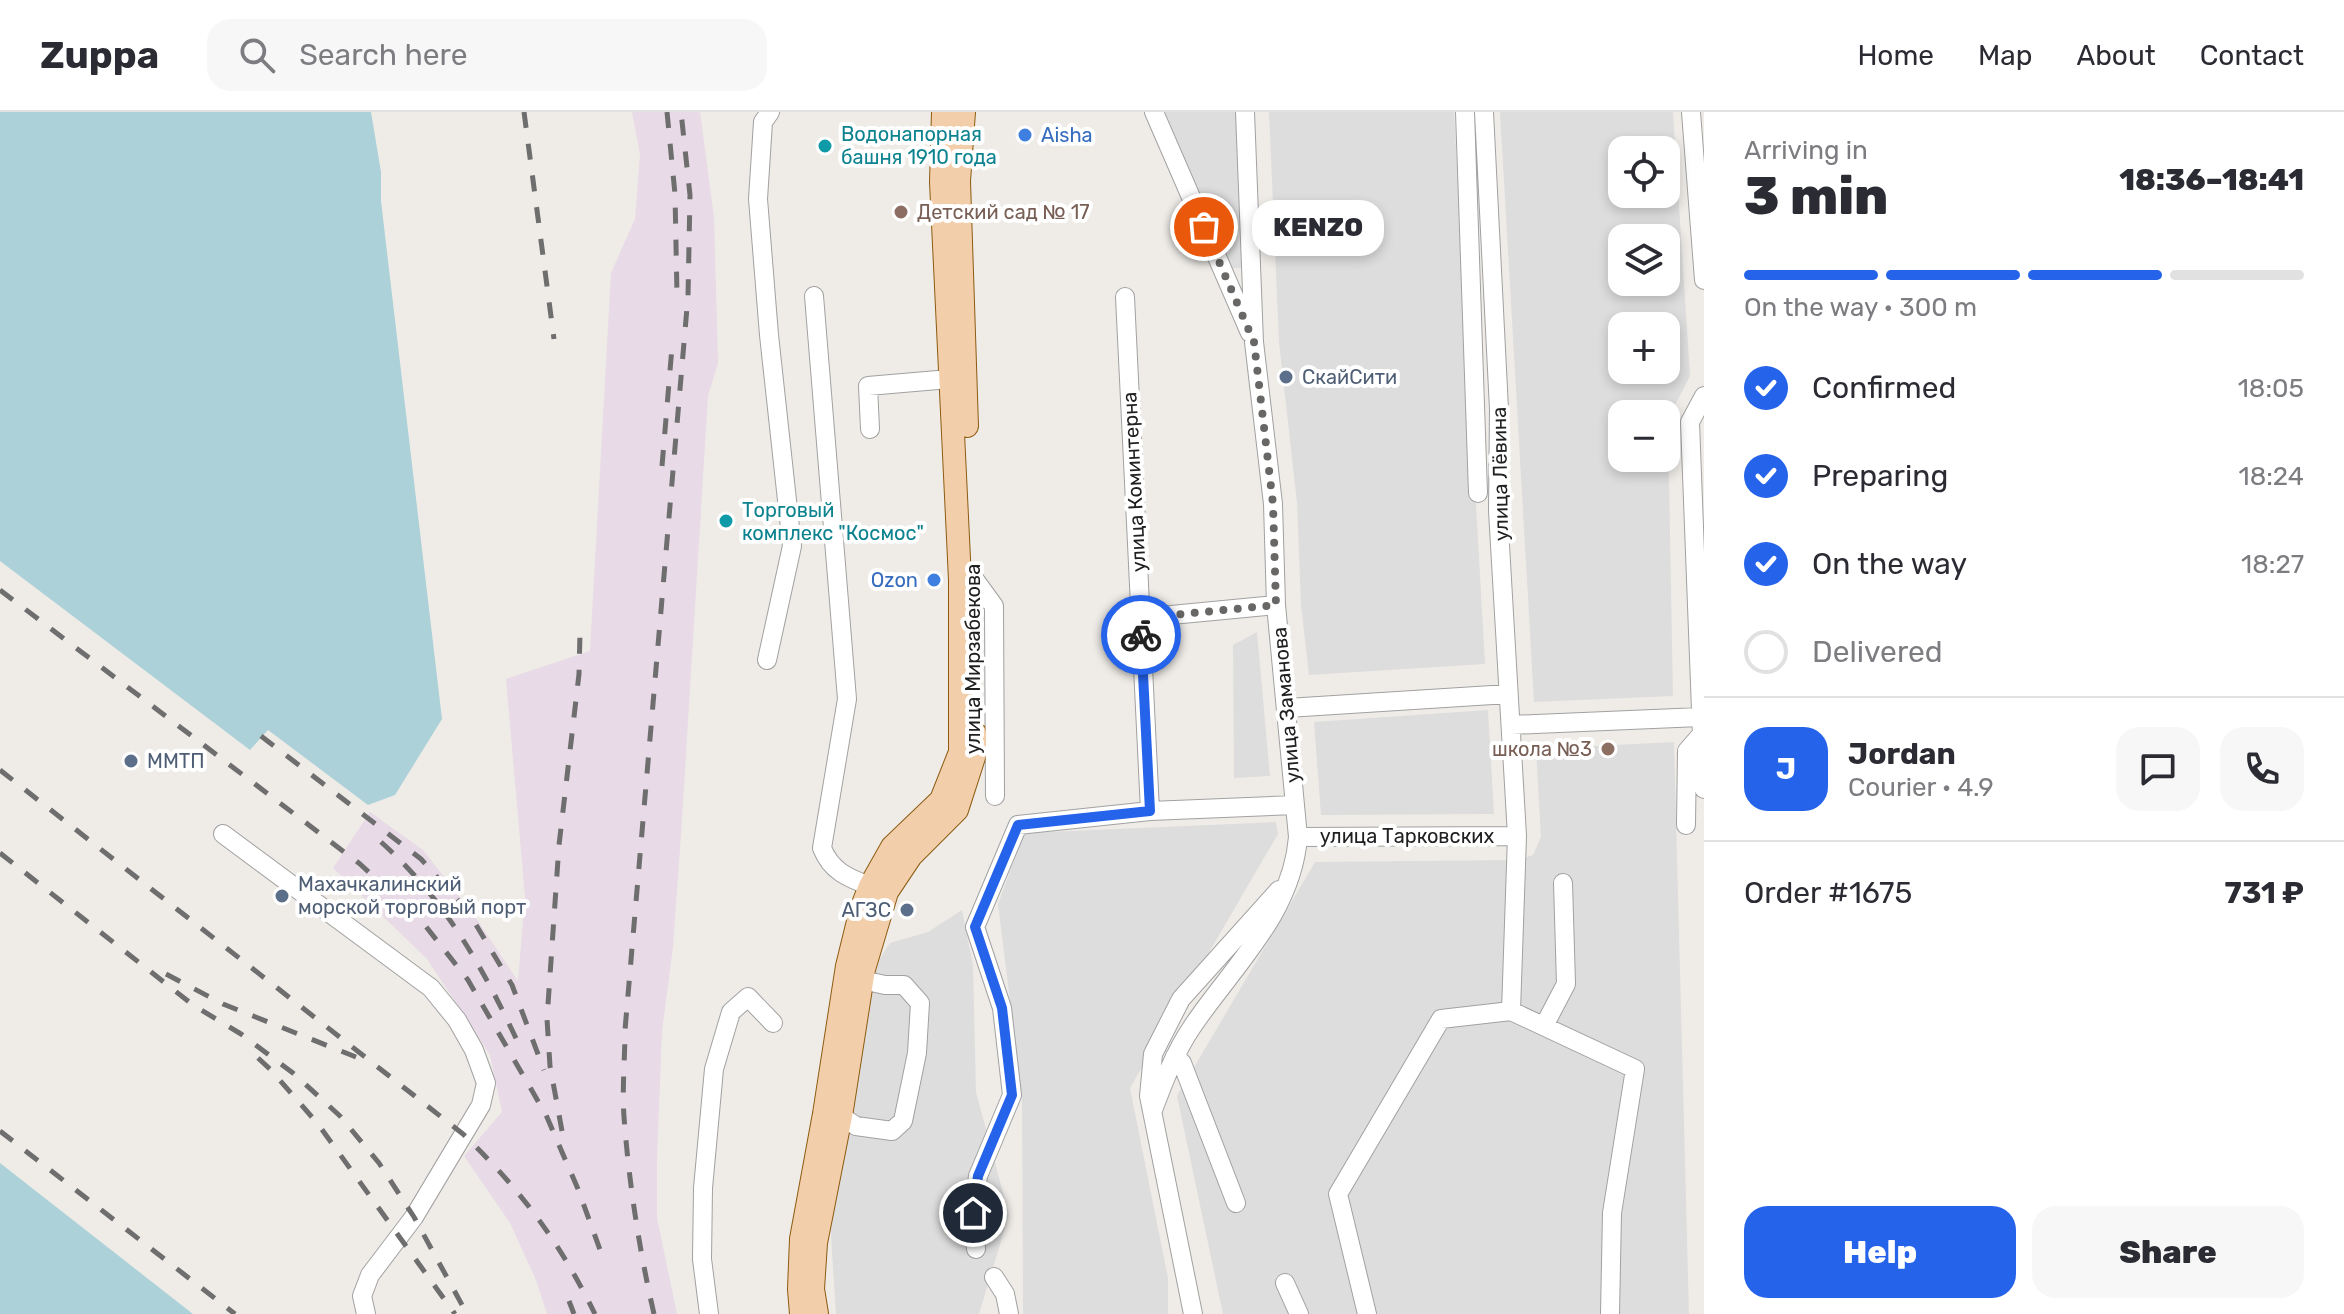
<!DOCTYPE html>
<meta charset="utf-8">
<style>
:root{--surface:#fff;--page:#f7f7f7;--text:#2b2b33;--muted:#7c7c81;--line:#e1e1e2;--accent:#2563eb}
body{margin:0;font-family:Rubik,sans-serif;background:var(--page);color:var(--text);height:100vh;display:flex;flex-direction:column;font-size:30px;white-space:nowrap}
*{box-sizing:border-box;margin:0}
p{font-size:26px;color:var(--muted)}
.icon{flex:none;width:44px;height:44px;fill:none;stroke:currentColor;stroke-width:2;stroke-linecap:round;stroke-linejoin:round}
.map{position:relative;flex:1;overflow:hidden}
.side{display:flex;flex-direction:column;background:var(--surface);width:640px}
.side>*{flex:none}
.buttons{position:absolute;left:1608px;top:24px;display:grid;gap:16px}
.buttons a{display:grid;place-items:center;width:72px;height:72px;border-radius:16px;background:var(--surface);box-shadow:0 4px 12px #0003;font-size:40px}
.pin{position:absolute;display:grid;place-items:center;width:68px;height:68px;color:#fff;margin:-34px;border:4px solid #fff;border-radius:50%;box-shadow:0 2px 8px #0007}
.courier{position:absolute;display:grid;place-items:center;width:80px;height:80px;margin:-40px;border:6px solid #2563eb;border-radius:50%;background:#fff;color:#222;box-shadow:0 2px 10px #0007}
.bubble{position:absolute;height:56px;border-radius:24px;background:var(--surface);box-shadow:0 4px 12px #0003;font-size:26px;font-weight:800;line-height:56px;text-align:center}
.head em{font-style:normal;font-weight:800}
.head div{display:flex;flex-direction:column-reverse}
.head{display:flex;align-items:center;justify-content:space-between;height:136px;padding:0 40px}
h1{font-size:52px;font-weight:800;line-height:60px}
.bar{display:grid;grid-template-columns:repeat(4,1fr);gap:12px 8px;align-content:center;height:96px;padding:0 40px}
.bar i{height:10px;border-radius:6px;background:var(--line)}
.bar .active{background:var(--accent)}
.bar p{grid-column:span 4}
.line{display:flex;align-items:center;gap:20px;padding:0 40px;border-top:2px solid var(--line)}
.line div{flex:1}
.round{display:grid;place-items:center;flex:none;width:84px;height:84px;border-radius:24px;background:var(--page)}
ol{padding:0 40px;list-style:none}
li{display:flex;align-items:center;gap:24px;height:88px}
li p{margin-inline-start:auto}
li .icon{padding:8px;border-radius:50%;background:var(--accent);color:#fff;stroke-width:4}
li:last-child{color:var(--muted)}
li i{width:44px;height:44px;border:4px solid var(--line);border-radius:50%}
.action{display:flex;gap:16px;margin-top:auto;padding:16px 40px}
.action a{flex:1;height:92px;border-radius:24px;background:var(--accent);color:#fff;font-size:32px;font-weight:800;line-height:92px;text-align:center}
.action a+a{background:var(--page);color:var(--text)}
header{display:flex;align-items:center;gap:48px;box-sizing:border-box;height:112px;padding:0 40px;background:var(--surface);border-bottom:2px solid var(--line)}
header strong{font-size:38px}
nav{display:flex;gap:44px;margin-inline-start:auto;font-size:28px}
.search{width:560px;height:72px;background:var(--page);display:flex;align-items:center;gap:20px;box-sizing:border-box;padding:0 28px;border-radius:24px;color:var(--muted);font-size:30px}
main{display:flex;flex:1;min-height:0}
.map>svg:first-child{display:block}
.residential{fill:#dedddd;fill-rule:evenodd}
.industrial{fill:#e8dae6}
.water{fill:#add1d8}
.lines{fill:none;stroke-linecap:round;stroke-linejoin:round}
.minor-casing{stroke:#a1a1a1;stroke-width:20}
.major-casing{stroke:#8c5b10;stroke-width:24}
.minor{stroke:#fff;stroke-width:18}
.major{stroke:#f3ceaa;stroke-width:22}
.rail{stroke:#6e6e6e;stroke-width:5;stroke-dasharray:16 16;stroke-linecap:butt}
.done{stroke:#686766;stroke-width:8;stroke-dasharray:0 14.4}
.route{stroke:#2563eb;stroke-width:10}
.shop-dot{fill:#3f7fe0;stroke:#fff;stroke-width:3}
.culture-dot{fill:#0f9aa8;stroke:#fff;stroke-width:3}
.education-dot{fill:#8d6e63;stroke:#fff;stroke-width:3}
.service-dot{fill:#5c6f8a;stroke:#fff;stroke-width:3}
.labels{text-anchor:middle;stroke-width:8;stroke-linejoin:round;paint-order:stroke}
.culture-label{font-size:20px;fill:#0d838f;stroke:#fff;text-anchor:start}
.shop-label{font-size:20px;fill:#366cbe;stroke:#fff;text-anchor:start}
.education-label{font-size:20px;fill:#785e54;stroke:#fff;text-anchor:start}
.service-label{font-size:20px;fill:#4e5e75;stroke:#fff;text-anchor:start}
.street-label{font-size:20px;fill:#202020;stroke:#fff}
</style>
<header>
<strong>Zuppa</strong>
<div class="search"><svg class="icon" aria-label="search" viewBox="0 0 24 24"><circle cx="10" cy="10" r="6"/><path d="M15 15l6 6"/></svg>Search here</div>
<nav><a>Home</a><a>Map</a><a>About</a><a>Contact</a></nav>
</header>
<main>
<div class="map">
<svg width="1704" height="1202" viewBox="0 0 1704 1202">
<rect width="100%" height="100%" fill="#efece8"/>
<path class="residential" d="M 1165,0 L 1239,0 L 1242,156 L 1230,156 Z
M 1269,0 L 1454,0 L 1485,552 L 1309,563 L 1301,493 L 1297,391 L 1279,230 Z
M 1500,0 L 1673,0 L 1690,264 L 1671,301 L 1668,312 L 1673,584 L 1534,590 ZM 1622,38 L 1666,38 L 1666,82 L 1622,82 ZM 1622,126 L 1666,126 L 1666,170 L 1622,170 ZM 1666,214 L 1666,258 L 1622,258 L 1622,214 ZM 1666,302 L 1666,346 L 1622,346 L 1622,302 Z
M 1257,520 L 1270,664 L 1234,666 L 1233,533 Z
M 1488,598 L 1494,702 L 1321,703 L 1314,610 Z
M 1674,630 L 1689,1202 L 1223,1202 L 1177,984 L 1315,750 L 1518,748 L 1533,743 L 1541,725 L 1536,637 Z
M 1276,710 L 1278,722 L 1130,976 L 1168,1166 L 1168,1202 L 1023,1202 L 1022,986 L 998,792 L 1024,721 Z
M 962,798 L 973,853 L 976,980 L 1009,1103 L 979,1202 L 836,1202 L 829,1092 L 870,862 L 890,831 L 928,820 Z"/>
<path class="industrial" d="M 632,0 L 700,0 L 714,105 L 718,251 L 708,284 L 681,723 L 673,835 L 662,919 L 657,1046 L 657,1106 L 677,1202 L 547,1202 L 536,1168 L 510,1111 L 464,1044 L 502,1000 L 490,943 L 427,847 L 333,756 L 370,700 L 423,738 L 474,803 L 518,869 L 525,785 L 506,567 L 590,539 L 611,161 L 635,107 L 640,42 Z"/>
<path class="water" d="M 0,0 L 371,0 L 381,60 L 381,89 L 442,607 L 395,683 L 368,693 L 268,618 L 250,638 L 0,449 Z
M 0,1051 L 193,1202 L 0,1202 Z"/>
<g class="lines">
<defs>
<path id="minor" d="M 1154,0 L 1250,221
M 1465,0 L 1478,381
M 1691,0 L 1704,168
M 814,184 L 847,587 L 822,736 C 831,759 848,766 870,774
M 1125,185 L 1150,699
M 1704,284 L 1690,310 L 1704,677
M 870,317 L 868,274 L 961,266
M 960,468 L 975,468 L 994,494 L 995,684
M 1140,506 L 1276,493
M 767,548 L 792,434 L 769,223 L 758,87 L 763,10 L 770,0
M 1287,596 L 1508,582
M 1511,613 L 1700,605
M 1686,713 L 1687,639 L 1700,624
M 223,722 L 431,876 L 457,908 L 474,938 L 486,971 L 481,993 L 414,1105 L 370,1163 L 362,1184 L 366,1202
M 1298,725 L 1517,724
M 1511,899 L 1635,957 L 1612,1101 L 1610,1202
M 1544,914 L 1566,872 L 1563,771
M 1175,944 L 1182,951 L 1236,1091
M 1153,998 C 1164,969 1175,940 1192,915 C 1233,854 1292,802 1298,725 L 1276,493 L 1273,392 L 1254,230 L 1245,0
M 841,1004 L 856,1014 L 892,1019 L 903,1009 L 917,941 L 920,891 L 904,873 L 885,873 L 862,868
M 976,1137 L 973,1101 L 978,1064 L 1012,983 L 1002,896 L 975,815 L 1018,713 L 1150,699 L 1295,693
M 994,1165 L 1005,1182 L 1009,1202
M 1285,1171 L 1299,1202
M 709,1202 L 702,1147 L 703,1076 L 714,957 L 731,900 L 748,885 L 773,911
M 1193,1202 L 1149,984 L 1153,942 L 1181,887 L 1279,778
M 1367,1202 L 1338,1082 L 1441,907 L 1511,899 L 1517,724 L 1498,399 L 1499,297 L 1484,0"/>
<path id="major" d="M 964,0 L 959,69 L 967,314
M 801,1202 L 799,1177 L 801,1127 L 824,1002 L 847,854 L 861,797 L 870,774 L 892,735 L 941,688 L 960,640 L 960,468 L 941,70 L 943,0
M 817,1202 L 813,1177 L 816,1131 L 841,1004 L 864,857 L 887,780 L 911,744 L 957,698 L 975,642 L 975,621"/>
</defs>
<use href="#minor" class="minor-casing"/>
<use href="#major" class="major-casing"/>
<use href="#minor" class="minor"/>
<use href="#major" class="major"/>
<path class="rail" d="M 524,0 L 554,227
M 667,0 L 675,82 L 677,183
M 662,354 L 672,235
M 0,478 L 360,752 L 420,807 L 468,868 L 546,1003 L 578,1077 L 603,1146
M 261,624 L 421,747 L 469,801 L 512,873 L 544,958
M 0,658 L 463,1022 C 521,1078 559,1129 595,1202
M 381,730 C 446,788 485,859 521,937
M 0,741 L 193,893 L 241,922 L 293,961 L 340,1004 L 379,1051 L 414,1105 L 467,1202
M 166,862 L 223,892 L 356,945
M 258,946 L 270,957 L 318,1012 L 455,1202
M 0,1019 L 235,1202
M 562,1019 L 550,954 L 547,907 L 559,733 L 579,562 L 580,521
M 569,1189 L 574,1202
M 654,1202 C 639,1137 629,1071 624,1005 C 622,976 625,946 625,918 L 688,184 L 690,83 L 681,0"/>
</g>
<g class="lines">
<path class="done" d="M 1141,523 L 1140,506 L 1276,493 L 1273,392 L 1254,230 L 1204,115"/>
<path class="route" d="M 973,1101 L 978,1064 L 1012,983 L 1002,896 L 975,815 L 1018,713 L 1150,699 L 1141,523"/>
</g>
<g class="shop-dot">
<circle cx="1025" cy="23" r="8"/>
<circle cx="934" cy="468" r="8"/>
</g>
<g class="culture-dot">
<circle cx="825" cy="34" r="8"/>
<circle cx="726" cy="409" r="8"/>
</g>
<g class="education-dot">
<circle cx="901" cy="100" r="8"/>
<circle cx="1608" cy="637" r="8"/>
</g>
<g class="service-dot">
<circle cx="1286" cy="265" r="8"/>
<circle cx="131" cy="649" r="8"/>
<circle cx="282" cy="784" r="8"/>
<circle cx="907" cy="798" r="8"/>
</g>
<g class="labels">
<g class="culture-label">
<text x="841" y="29">Водонапорная<tspan x="841" dy="23">башня 1910 года</tspan></text>
<text x="742" y="405">Торговый<tspan x="742" dy="23">комплекс "Космос"</tspan></text>
</g>
<g class="shop-label">
<text x="1041" y="30">Aisha</text>
<text x="918" y="475" text-anchor="end">Ozon</text>
</g>
<g class="education-label">
<text x="917" y="107">Детский сад № 17</text>
<text x="1592" y="644" text-anchor="end">школа №3</text>
</g>
<g class="service-label">
<text x="1302" y="272">СкайСити</text>
<text x="147" y="656">ММТП</text>
<text x="298" y="779">Махачкалинский<tspan x="298" dy="23">морской торговый порт</tspan></text>
<text x="891" y="805" text-anchor="end">АГЗС</text>
</g>
<g class="street-label">
<text transform="translate(1500 362) rotate(-91)" y="7">улица Лёвина</text>
<text transform="translate(1134 370) rotate(-93)" y="7">улица Коминтерна</text>
<text transform="translate(973 547) rotate(-90)" y="7">улица Мирзабекова</text>
<text transform="translate(1286 593) rotate(-95)" y="7">улица Заманова</text>
<text x="1407" y="731">улица Тарковских</text>
</g>
</g>
</svg>
<div class="buttons">
<a><svg class="icon" aria-label="locate" viewBox="0 0 24 24"><circle cx="12" cy="12" r="6"/><path d="M12 2v4M12 18v4M2 12h4M18 12h4"/></svg></a>
<a><svg class="icon" aria-label="layers" viewBox="0 0 24 24"><path d="M12 4l9 5-9 5-9-5zM3 14l9 5 9-5"/></svg></a>
<a>+</a>
<a>−</a>
</div>
<div class="pin" style="left:1204px;top:115px;background:#ea580c"><svg class="icon" aria-label="bag" viewBox="0 0 24 24"><path d="M5 8h14l-1 12H6zM9 8a3 3 0 0 1 6 0"/></svg></div>
<div class="pin" style="left:973px;top:1101px;background:#1f2937"><svg class="icon" aria-label="home" viewBox="0 0 24 24"><path d="M3 11l9-7 9 7M6 9v11h12V9"/></svg></div>
<div class="courier" style="left:1141px;top:523px"><svg class="icon" aria-label="bike" viewBox="0 0 24 24"><circle cx="6" cy="16" r="4"/><circle cx="18" cy="16" r="4"/><path d="M6 16l4-8h5l3 8M10 8l3 8H6M13 5h3"/></svg></div>
<div class="bubble" style="left:1252px;top:88px;width:132px">KENZO</div>
</div>
<section class="side">
<div class="head"><div><h1>3 min</h1><p>Arriving in</p></div><em>18:36–18:41</em></div>
<div class="bar"><i class="active"></i><i class="active"></i><i class="active"></i><i></i><p>On the way · 300 m</p></div>
<ol>
<li><svg class="icon" aria-label="check" viewBox="0 0 24 24"><path d="M5 12l5 5 9-10"/></svg>Confirmed<p>18:05</p></li>
<li><svg class="icon" aria-label="check" viewBox="0 0 24 24"><path d="M5 12l5 5 9-10"/></svg>Preparing<p>18:24</p></li>
<li><svg class="icon" aria-label="check" viewBox="0 0 24 24"><path d="M5 12l5 5 9-10"/></svg>On the way<p>18:27</p></li>
<li><i></i>Delivered</li>
</ol>
<div class="line" style="height:144px"><b class="round" style="background:var(--accent);color:#fff">J</b><div><b>Jordan</b><p>Courier · 4.9</p></div><a class="round"><svg class="icon" aria-label="chat" viewBox="0 0 24 24"><path d="M4 5h16v11H9l-5 4z"/></svg></a><a class="round"><svg class="icon" aria-label="phone" viewBox="0 0 24 24"><path d="M5 4h4l2 5-3 2q2 4 5 5l2-3 5 2v4C11 20 4 13 5 4z"/></svg></a></div>
<div class="line" style="height:104px"><div>Order #1675</div><b>731 ₽</b></div>
<div class="action"><a>Help</a><a>Share</a></div>
</section>
</main>
